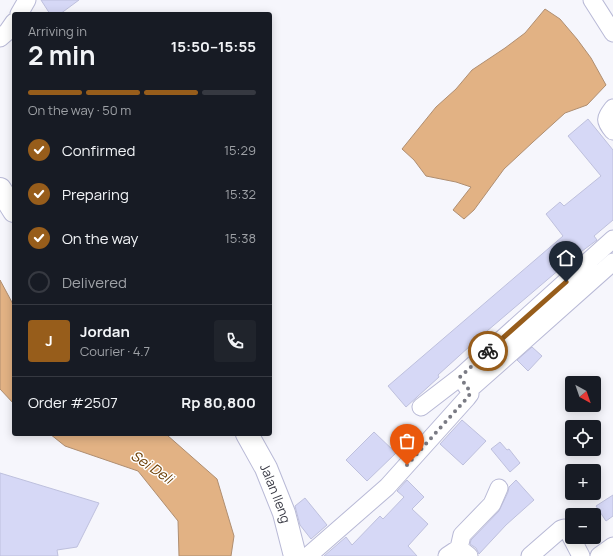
<!DOCTYPE html>
<meta charset="utf-8">
<style>
:root{--surface:#171b24;--page:#20242c;--text:#f1f3f6;--muted:#9ea1a6;--line:#363941;--accent:#975d1b}
body{margin:0;font-family:Manrope,sans-serif;background:var(--page);color:var(--text);height:100vh;display:flex;flex-direction:column;font-size:15px;white-space:nowrap}
*{box-sizing:border-box;margin:0}
p{font-size:13px;color:var(--muted)}
.icon{flex:none;width:22px;height:22px;fill:none;stroke:currentColor;stroke-width:2;stroke-linecap:round;stroke-linejoin:round}
.map{position:relative;flex:1;overflow:hidden}
.details{position:absolute;left:12px;top:12px;width:260px;height:424px;display:flex;flex-direction:column;background:var(--surface);border-radius:4px;box-shadow:0 2px 10px #0003}
.details>*{flex:none}
.needle{width:26px;rotate:140deg}
.buttons{position:absolute;left:565px;top:376px;display:grid;gap:8px}
.buttons a{display:grid;place-items:center;width:36px;height:36px;border-radius:4px;background:var(--surface);box-shadow:0 2px 10px #0003;font-size:20px}
.pin{position:absolute;display:grid;place-items:center;width:34px;height:34px;color:#fff;margin:-41px -17px;border-radius:50% 50% 50% 0;rotate:-45deg;box-shadow:0 0 4px #0007}
.pin .icon{rotate:45deg}
.courier{position:absolute;display:grid;place-items:center;width:40px;height:40px;margin:-20px;border:3px solid #975d1b;border-radius:50%;background:#fff;color:#222;box-shadow:0 1px 5px #0007}
.headline em{font-style:normal;font-weight:700}
.headline div{display:flex;flex-direction:column-reverse}
.headline{display:flex;align-items:center;justify-content:space-between;height:68px;padding:0 16px}
h1{font-size:26px;font-weight:700;line-height:30px}
.bar{display:grid;grid-template-columns:repeat(4,1fr);gap:6px 4px;align-content:center;height:48px;padding:0 16px}
.bar i{height:5px;border-radius:3px;background:var(--line)}
.bar .active{background:var(--accent)}
.bar p{grid-column:span 4}
.line{display:flex;align-items:center;gap:10px;padding:0 16px;border-top:1px solid var(--line)}
.line div{flex:1}
.round{display:grid;place-items:center;flex:none;width:42px;height:42px;border-radius:4px;background:var(--page)}
ol{padding:0 16px;list-style:none}
li{display:flex;align-items:center;gap:12px;height:44px}
li p{margin-inline-start:auto}
li .icon{padding:4px;border-radius:50%;background:var(--accent);color:#fff;stroke-width:4}
li:last-child{color:var(--muted)}
li i{width:22px;height:22px;border:2px solid var(--line);border-radius:50%}
.map>svg:first-child{display:block}
.water{fill:#e2b284;stroke:#af8e71}
.building{fill:#d6d8f6;stroke:#bec0dd}
.lines{fill:none;stroke-linecap:round;stroke-linejoin:round}
.street-casing{stroke:#b8b9d6;stroke-width:19}
.secondary-casing{stroke:#b8b9d6;stroke-width:24}
.street{stroke:#fff;stroke-width:17}
.secondary{stroke:#fff;stroke-width:22}
.done{stroke:#7a7b84;stroke-width:4;stroke-dasharray:0 7.2}
.route{stroke:#975d1b;stroke-width:5}
.labels{text-anchor:middle;stroke-width:3;stroke-linejoin:round;paint-order:stroke}
.street-label{font-size:13px;fill:#383944;stroke:#fff}
.water-label{font-size:14px;font-style:italic;fill:#6b3e04;stroke:#fff}
</style>
<div class="map">
<svg width="613" height="556" viewBox="0 0 613 556">
<rect width="100%" height="100%" fill="#f6f6fc"/>
<path class="water" d="M 545,9 L 560,19 L 577,39 L 591,58 L 606,85 L 587,105 L 565,113 L 533,142 L 504,169 L 474,210 L 464,219 L 453,210 L 471,187 L 456,182 L 426,176 L 414,160 L 402,149 L 436,107 L 456,89 L 472,70 L 505,48 L 525,33 Z
M 0,280 L 14,306 L 14,404 L 0,389 Z
M 50,434 L 163,434 L 167,435 L 217,479 L 234,536 L 231,556 L 179,556 L 178,521 L 138,471 L 65,446 Z"/>
<path class="building" d="M 41,0 L 79,0 L 60,14 L 50,14 Z
M 588,119 L 613,150 L 613,220 L 594,236 L 597,240 L 574,257 L 480,337 L 438,375 L 439,377 L 406,407 L 388,386 L 563,236 L 546,214 L 560,202 L 564,206 L 601,176 L 568,136 Z
M 532,347 L 542,356 L 528,371 L 517,360 Z
M 462,420 L 486,441 L 463,465 L 440,444 Z
M 374,432 L 396,453 L 367,481 L 346,460 Z
M 500,442 L 507,450 L 509,449 L 520,463 L 510,472 L 491,449 Z
M 0,473 L 99,503 L 77,547 L 57,550 L 58,556 L 0,556 Z
M 407,480 L 424,497 L 412,509 L 428,524 L 408,546 L 417,556 L 324,556 L 346,537 L 352,545 L 380,516 L 383,519 L 404,497 L 397,491 Z
M 516,480 L 534,500 L 506,525 L 479,554 L 476,548 L 470,544 L 471,540 L 499,511 L 508,492 L 509,487 Z
M 613,495 L 613,516 L 606,521 L 596,506 Z
M 305,498 L 327,525 L 311,539 L 300,525 L 295,506 Z"/>
<g class="lines">
<defs>
<path id="street" d="M 592,0 L 613,33
M 19,14 L 27,0
M 0,38 L 7,32 L 14,22
M 613,108 C 605,119 604,120 613,131
M 469,390 L 613,262
M 421,407 L 460,377 L 613,239
M 459,548 L 462,535 L 492,504 L 499,488
M 308,556 L 387,487 L 467,398 L 470,394 L 469,390 L 460,377
M 447,556 L 459,548 L 469,556
M 530,556 L 561,529 L 564,528 L 567,529 L 581,556
M 599,556 L 613,546"/>
<g id="secondary">
<path d="M 0,189 L 14,211"/>
<path id="s1" d="M 247,434 L 266,468 L 284,513 L 295,556"/>
</g>
</defs>
<use href="#street" class="street-casing"/>
<use href="#secondary" class="secondary-casing"/>
<use href="#street" class="street"/>
<use href="#secondary" class="secondary"/>
</g>
<g class="lines">
<path class="done" d="M 407,465 L 467,398 L 470,394 L 469,390 L 460,377 L 488,351"/>
<path class="route" d="M 488,351 L 566,282"/>
</g>
<g class="labels">
<g class="street-label">
<text dy="5" stroke="none"><textPath href="#s1" startOffset="66">Jalan Ileng</textPath></text>
</g>
<g class="water-label">
<text transform="translate(152 467) rotate(34)" y="5">Sei Deli</text>
</g>
</g>
</svg>
<div class="buttons">
<a><svg class="needle" viewBox="-14 -14 28 28"><path d="M0-13l5 13h-10z" fill="#e53935"/><path d="M0 13l5-13h-10z" fill="#9ea1a6"/></svg></a>
<a><svg class="icon" aria-label="locate" viewBox="0 0 24 24"><circle cx="12" cy="12" r="6"/><path d="M12 2v4M12 18v4M2 12h4M18 12h4"/></svg></a>
<a>+</a>
<a>−</a>
</div>
<div class="pin" style="left:407px;top:465px;background:#ea580c"><svg class="icon" aria-label="bag" viewBox="0 0 24 24"><path d="M5 8h14l-1 12H6zM9 8a3 3 0 0 1 6 0"/></svg></div>
<div class="pin" style="left:566px;top:282px;background:#1f2937"><svg class="icon" aria-label="home" viewBox="0 0 24 24"><path d="M3 11l9-7 9 7M6 9v11h12V9"/></svg></div>
<div class="courier" style="left:488px;top:351px"><svg class="icon" aria-label="bike" viewBox="0 0 24 24"><circle cx="6" cy="16" r="4"/><circle cx="18" cy="16" r="4"/><path d="M6 16l4-8h5l3 8M10 8l3 8H6M13 5h3"/></svg></div>
<section class="details">
<div class="headline"><div><h1>2 min</h1><p>Arriving in</p></div><em>15:50–15:55</em></div>
<div class="bar"><i class="active"></i><i class="active"></i><i class="active"></i><i></i><p>On the way · 50 m</p></div>
<ol>
<li><svg class="icon" aria-label="check" viewBox="0 0 24 24"><path d="M5 12l5 5 9-10"/></svg>Confirmed<p>15:29</p></li>
<li><svg class="icon" aria-label="check" viewBox="0 0 24 24"><path d="M5 12l5 5 9-10"/></svg>Preparing<p>15:32</p></li>
<li><svg class="icon" aria-label="check" viewBox="0 0 24 24"><path d="M5 12l5 5 9-10"/></svg>On the way<p>15:38</p></li>
<li><i></i>Delivered</li>
</ol>
<div class="line" style="height:72px"><b class="round" style="background:var(--accent);color:#fff">J</b><div><b>Jordan</b><p>Courier · 4.7</p></div><a class="round"><svg class="icon" aria-label="phone" viewBox="0 0 24 24"><path d="M5 4h4l2 5-3 2q2 4 5 5l2-3 5 2v4C11 20 4 13 5 4z"/></svg></a></div>
<div class="line" style="height:52px"><div>Order #2507</div><b>Rp 80,800</b></div>
</section>
</div>
